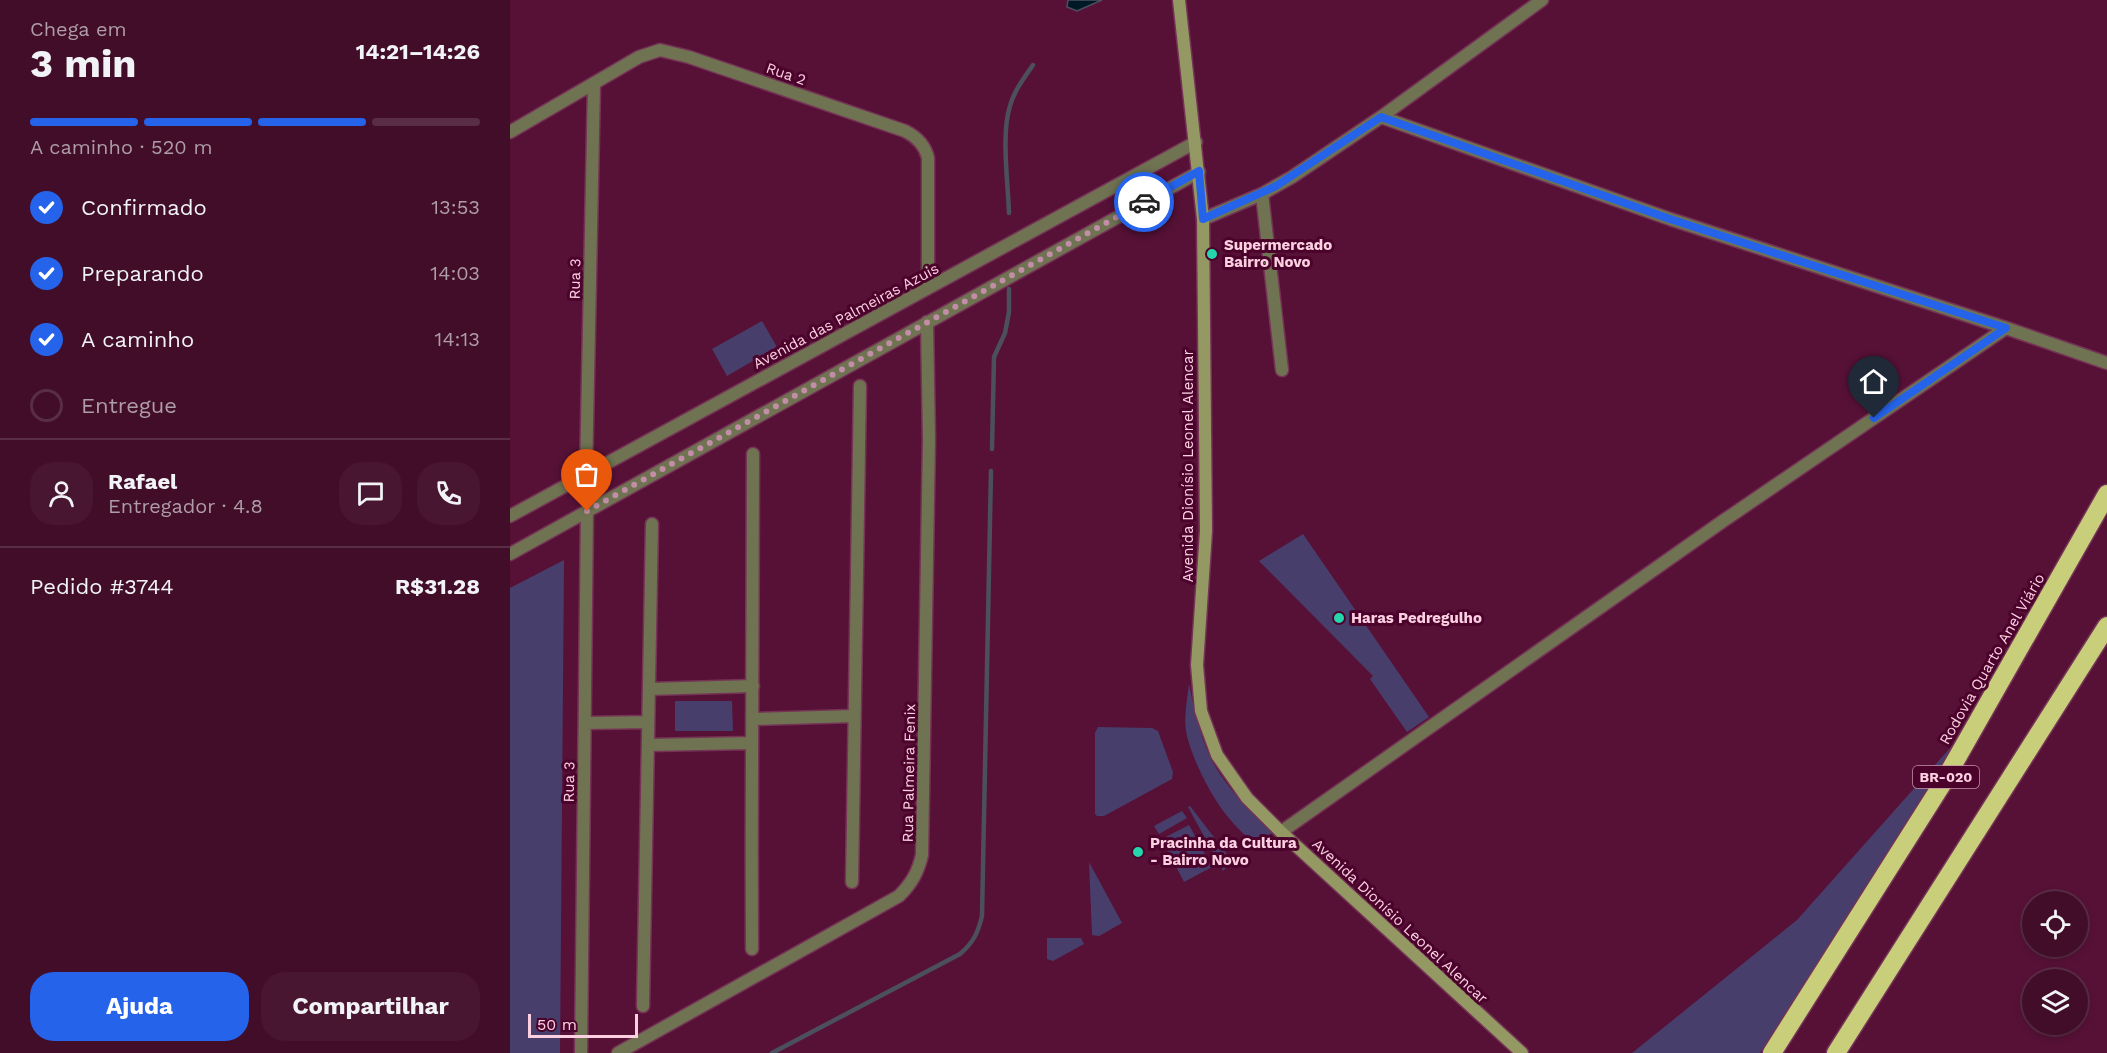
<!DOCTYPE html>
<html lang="pt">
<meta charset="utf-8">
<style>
:root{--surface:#410d29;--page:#481631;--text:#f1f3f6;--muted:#ae9ca8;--line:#5a2d46;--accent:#2563eb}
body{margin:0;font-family:"Work Sans",sans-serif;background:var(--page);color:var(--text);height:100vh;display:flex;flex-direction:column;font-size:22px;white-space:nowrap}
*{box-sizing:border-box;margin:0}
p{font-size:20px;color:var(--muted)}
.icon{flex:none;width:33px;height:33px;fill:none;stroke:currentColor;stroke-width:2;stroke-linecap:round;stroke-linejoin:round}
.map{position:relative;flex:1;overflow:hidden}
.panel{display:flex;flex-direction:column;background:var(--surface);width:510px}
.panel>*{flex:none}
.tools{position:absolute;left:1512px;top:891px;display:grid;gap:12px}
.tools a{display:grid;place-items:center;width:66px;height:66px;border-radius:50%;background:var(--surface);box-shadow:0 3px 9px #0003,0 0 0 2px var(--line);font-size:30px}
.scale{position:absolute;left:18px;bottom:15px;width:110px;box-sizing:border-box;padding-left:6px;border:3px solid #fcd0e1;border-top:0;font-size:16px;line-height:21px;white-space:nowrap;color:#fcd0e1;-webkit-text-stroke:4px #4b032c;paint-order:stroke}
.pin{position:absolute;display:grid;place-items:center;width:51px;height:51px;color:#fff;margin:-62px -26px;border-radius:50% 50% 50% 0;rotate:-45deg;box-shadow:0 0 6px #0007}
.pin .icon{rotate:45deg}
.courier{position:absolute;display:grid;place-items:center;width:60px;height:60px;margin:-30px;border:4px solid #2563eb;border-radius:50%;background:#fff;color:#222;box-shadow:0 2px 8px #0007}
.head em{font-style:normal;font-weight:700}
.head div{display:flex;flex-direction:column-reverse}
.head{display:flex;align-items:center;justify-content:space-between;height:102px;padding:0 30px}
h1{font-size:39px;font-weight:700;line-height:45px}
.bar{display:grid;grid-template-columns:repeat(4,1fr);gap:9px 6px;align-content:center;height:72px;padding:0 30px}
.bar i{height:8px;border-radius:4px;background:var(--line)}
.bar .active{background:var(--accent)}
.bar p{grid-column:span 4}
.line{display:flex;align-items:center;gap:15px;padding:0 30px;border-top:2px solid var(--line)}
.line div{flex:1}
.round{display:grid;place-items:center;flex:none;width:63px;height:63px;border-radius:24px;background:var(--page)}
ol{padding:0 30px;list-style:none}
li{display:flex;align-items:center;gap:18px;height:66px}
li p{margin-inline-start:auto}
li .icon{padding:6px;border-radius:50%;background:var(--accent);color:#fff;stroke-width:4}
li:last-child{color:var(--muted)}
li i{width:33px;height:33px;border:3px solid var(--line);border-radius:50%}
.primary-button{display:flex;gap:12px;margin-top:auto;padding:12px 30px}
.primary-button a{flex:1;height:69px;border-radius:24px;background:var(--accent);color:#fff;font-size:24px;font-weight:700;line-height:69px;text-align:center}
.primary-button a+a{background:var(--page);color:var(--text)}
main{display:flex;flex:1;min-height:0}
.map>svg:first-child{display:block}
.green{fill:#483e6c}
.water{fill:#001926;stroke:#4c505e;stroke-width:1.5}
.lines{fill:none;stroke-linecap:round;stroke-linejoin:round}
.stream{stroke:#4c505e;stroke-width:4.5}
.street-casing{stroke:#753356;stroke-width:15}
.secondary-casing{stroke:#753356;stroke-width:15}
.highway-casing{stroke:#753356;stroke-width:21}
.street{stroke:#707352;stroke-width:12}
.secondary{stroke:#949863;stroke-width:12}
.highway{stroke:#c8ce79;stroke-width:18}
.done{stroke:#c28da6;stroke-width:6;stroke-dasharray:0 10.8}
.route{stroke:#2563eb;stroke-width:8}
.poi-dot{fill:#27d5ad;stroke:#4b032c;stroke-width:2}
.labels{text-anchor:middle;stroke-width:6;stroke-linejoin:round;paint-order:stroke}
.shield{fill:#4b032c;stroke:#c792ab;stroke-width:1.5}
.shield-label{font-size:14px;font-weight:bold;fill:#fcd0e1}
.street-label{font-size:15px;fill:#fcd0e1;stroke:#4b032c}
.poi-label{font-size:15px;font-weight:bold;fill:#fcd0e1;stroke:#4b032c;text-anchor:start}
</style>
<main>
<section class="panel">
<div class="head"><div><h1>3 min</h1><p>Chega em</p></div><em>14:21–14:26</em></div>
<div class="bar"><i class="active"></i><i class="active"></i><i class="active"></i><i></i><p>A caminho · 520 m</p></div>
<ol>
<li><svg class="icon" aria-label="check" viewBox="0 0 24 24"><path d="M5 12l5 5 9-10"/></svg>Confirmado<p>13:53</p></li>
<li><svg class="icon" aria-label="check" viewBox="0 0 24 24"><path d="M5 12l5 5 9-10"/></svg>Preparando<p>14:03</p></li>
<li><svg class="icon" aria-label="check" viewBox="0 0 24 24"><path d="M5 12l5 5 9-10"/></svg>A caminho<p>14:13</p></li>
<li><i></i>Entregue</li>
</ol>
<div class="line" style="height:108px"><a class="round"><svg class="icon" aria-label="person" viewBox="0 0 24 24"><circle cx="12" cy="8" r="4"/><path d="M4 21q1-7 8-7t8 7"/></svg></a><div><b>Rafael</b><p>Entregador · 4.8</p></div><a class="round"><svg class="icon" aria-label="chat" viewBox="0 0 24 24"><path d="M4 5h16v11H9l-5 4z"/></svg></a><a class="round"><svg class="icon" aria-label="phone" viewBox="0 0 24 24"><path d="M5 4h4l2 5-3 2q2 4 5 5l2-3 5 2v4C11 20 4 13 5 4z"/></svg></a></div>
<div class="line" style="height:78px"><div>Pedido #3744</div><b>R$31.28</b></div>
<div class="primary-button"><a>Ajuda</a><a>Compartilhar</a></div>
</section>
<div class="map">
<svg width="1597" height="1053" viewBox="0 0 1597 1053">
<rect width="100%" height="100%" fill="#571137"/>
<path class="green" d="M 252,321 L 267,347 L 217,376 L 202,349 Z
M 793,534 L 919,717 L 897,732 L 860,679 L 863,676 L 749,561 Z
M 54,560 L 50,1053 L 0,1053 L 0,588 Z
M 679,684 C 684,709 690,734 700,757 C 712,782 742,815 763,832 L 754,840 L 743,843 C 733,833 722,823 714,812 C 699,792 683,760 677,736 C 673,719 677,701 679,684 Z
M 165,701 L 222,701 L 223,731 L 165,731 Z
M 588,727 L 642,728 L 648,731 L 663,772 L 662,779 L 594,816 L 587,816 L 585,814 L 585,733 Z
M 1449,738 L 1391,835 L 1250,1053 L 1122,1053 L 1287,920 Z
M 680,806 L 720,858 L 718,866 L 713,871 L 678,807 Z
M 672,811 L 677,818 L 649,834 L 644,826 Z
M 679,825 L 702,867 L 674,882 L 652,839 Z
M 579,862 L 612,923 L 589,936 L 582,935 Z
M 537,938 L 571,938 L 574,944 L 543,961 L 537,959 Z"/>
<path class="water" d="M 558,0 L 592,0 L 567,11 L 557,7 Z"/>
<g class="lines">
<path class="stream" d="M 499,213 C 498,182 491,134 500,106 C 504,91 514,78 523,65
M 482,449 L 484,357 L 495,333 L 499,312 L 499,289
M 262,1053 L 450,954 C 463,943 468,933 472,916 L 481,471"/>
<defs>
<path id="street" d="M 871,117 L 1160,219 L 1496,328 L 1597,363
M 0,132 L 129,57 L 150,50 L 179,57 L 395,131 C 407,137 415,145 418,158 L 418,288
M 752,194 L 772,370
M 693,219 L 752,194 L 782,177 L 871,117 L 1032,0
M 76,474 L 84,85
M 0,516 L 686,142
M 0,554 L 689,172
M 139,689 L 243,686
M 242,719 L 344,716
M 75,723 L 138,722
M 138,745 L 240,743
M 771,832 L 1213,521 L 1496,328
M 342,882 L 350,386
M 242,949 C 241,784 243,619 243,454
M 133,1006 L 142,524
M 71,1053 L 77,511
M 108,1053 L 389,896 C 402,883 408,872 412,855 L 419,439 L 417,322"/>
<path id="secondary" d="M 669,0 L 693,219 L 696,531 L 687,665 L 691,711 L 707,755 L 737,798 L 771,832 L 1012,1053"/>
<path id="highway" d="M 1262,1053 L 1431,786 L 1597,494
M 1326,1053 L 1597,626"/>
</defs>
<use href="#street" class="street-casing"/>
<use href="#secondary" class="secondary-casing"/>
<use href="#highway" class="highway-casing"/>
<use href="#street" class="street"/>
<use href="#secondary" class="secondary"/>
<use href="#highway" class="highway"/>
</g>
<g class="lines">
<path class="done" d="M 77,511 L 634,202"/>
<path class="route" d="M 634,202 L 689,171 L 693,219 L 766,186 L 871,117 L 1160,219 L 1496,328 L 1364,418"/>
</g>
<g class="poi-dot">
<circle cx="702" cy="254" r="6"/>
<circle cx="829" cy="618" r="6"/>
<circle cx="628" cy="852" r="6"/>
</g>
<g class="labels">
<rect class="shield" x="1403" y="766" width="66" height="22" rx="4.5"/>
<g class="shield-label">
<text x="1436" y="782">BR-020</text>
</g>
<g class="street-label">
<text transform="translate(276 74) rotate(19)" y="5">Rua 2</text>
<text transform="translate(65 279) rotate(-89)" y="5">Rua 3</text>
<text transform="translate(336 316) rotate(-28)" y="5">Avenida das Palmeiras Azuis</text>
<text transform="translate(678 466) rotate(-90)" y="5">Avenida Dionísio Leonel Alencar</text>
<text transform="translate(1482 659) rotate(-60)" y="5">Rodovia Quarto Anel Viário</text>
<text transform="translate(399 773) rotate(-89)" y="5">Rua Palmeira Fenix</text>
<text transform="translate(59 782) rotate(-89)" y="5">Rua 3</text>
<text transform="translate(890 921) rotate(43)" y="5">Avenida Dionísio Leonel Alencar</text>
</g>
<g class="poi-label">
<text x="714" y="250">Supermercado<tspan x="714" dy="17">Bairro Novo</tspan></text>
<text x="841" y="623">Haras Pedregulho</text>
<text x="640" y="848">Pracinha da Cultura<tspan x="640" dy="17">- Bairro Novo</tspan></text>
</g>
</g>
</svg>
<div class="tools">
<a><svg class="icon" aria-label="locate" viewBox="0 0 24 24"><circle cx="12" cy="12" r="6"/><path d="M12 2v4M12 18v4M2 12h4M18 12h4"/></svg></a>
<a><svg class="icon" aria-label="layers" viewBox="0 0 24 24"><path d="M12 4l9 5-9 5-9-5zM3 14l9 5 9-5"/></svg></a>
</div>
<div class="scale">50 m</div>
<div class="pin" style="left:77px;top:511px;background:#ea580c"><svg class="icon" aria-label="bag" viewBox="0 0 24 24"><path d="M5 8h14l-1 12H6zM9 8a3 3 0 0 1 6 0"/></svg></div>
<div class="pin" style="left:1364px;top:418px;background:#1f2937"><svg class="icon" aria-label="home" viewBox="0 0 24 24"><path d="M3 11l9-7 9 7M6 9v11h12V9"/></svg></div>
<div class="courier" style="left:634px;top:202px"><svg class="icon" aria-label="car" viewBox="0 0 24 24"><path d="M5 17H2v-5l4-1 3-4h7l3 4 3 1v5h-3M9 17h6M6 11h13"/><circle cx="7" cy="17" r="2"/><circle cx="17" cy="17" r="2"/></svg></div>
</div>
</main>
